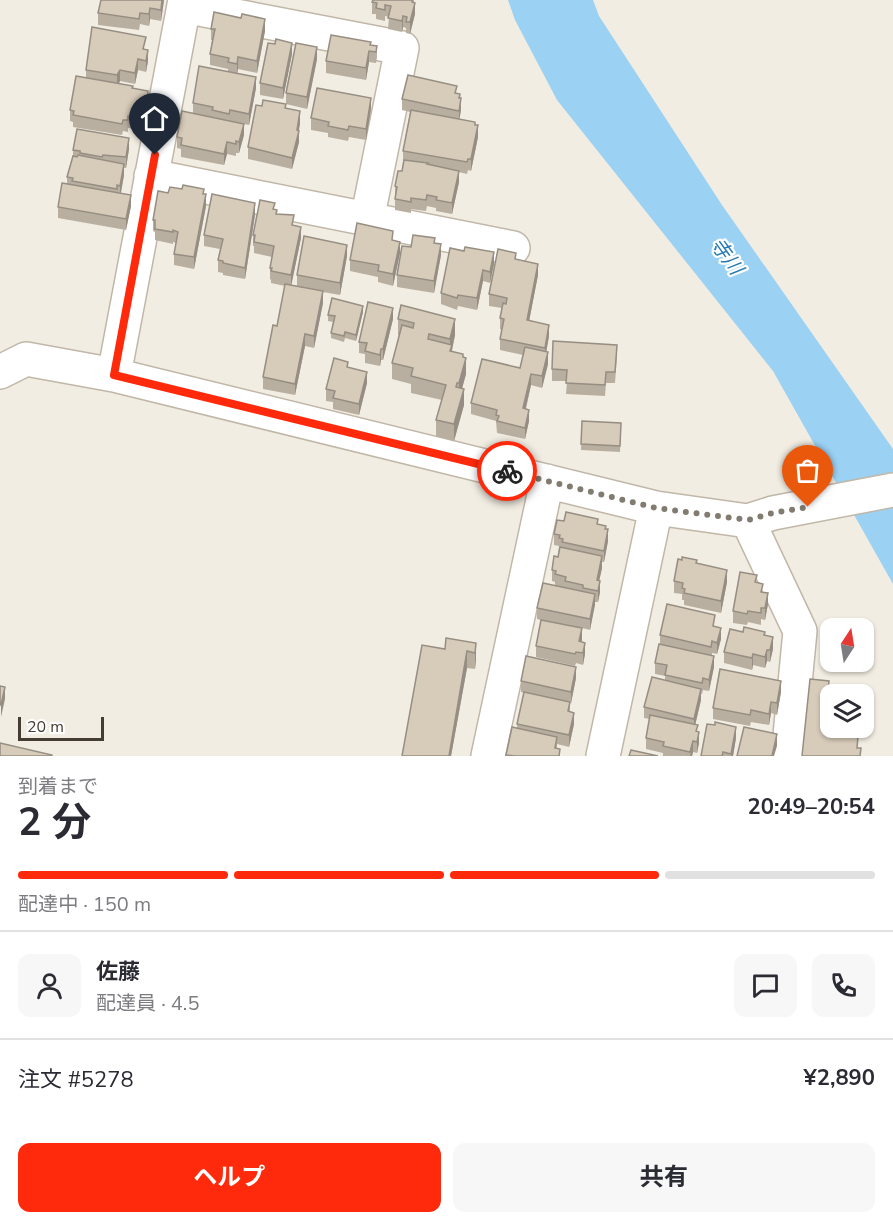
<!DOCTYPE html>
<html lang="ja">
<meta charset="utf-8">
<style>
:root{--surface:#fff;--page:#f7f7f7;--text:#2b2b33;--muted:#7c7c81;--line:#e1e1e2;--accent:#ff2a0c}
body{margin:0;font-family:"Nunito Sans","Noto Sans JP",sans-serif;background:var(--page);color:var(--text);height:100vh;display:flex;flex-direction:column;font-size:22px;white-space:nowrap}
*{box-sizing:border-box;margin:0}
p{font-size:20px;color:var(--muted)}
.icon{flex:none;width:33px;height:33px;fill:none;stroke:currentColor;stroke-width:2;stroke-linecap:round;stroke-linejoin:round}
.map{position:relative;height:756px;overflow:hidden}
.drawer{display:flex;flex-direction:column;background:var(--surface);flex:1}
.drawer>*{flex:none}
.needle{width:39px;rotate:12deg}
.controls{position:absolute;left:820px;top:618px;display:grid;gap:12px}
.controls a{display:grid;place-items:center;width:54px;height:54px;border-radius:12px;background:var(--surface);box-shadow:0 2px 4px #0004;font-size:30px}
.scale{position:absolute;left:18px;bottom:15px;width:86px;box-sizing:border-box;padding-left:6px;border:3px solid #443d33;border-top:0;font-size:16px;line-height:21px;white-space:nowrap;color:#443d33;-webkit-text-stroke:4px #fff;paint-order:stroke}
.pin{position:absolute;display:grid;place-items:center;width:51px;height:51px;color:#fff;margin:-62px -26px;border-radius:50% 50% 50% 0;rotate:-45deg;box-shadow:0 0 6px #0007}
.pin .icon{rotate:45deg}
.courier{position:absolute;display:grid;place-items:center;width:60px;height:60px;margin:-30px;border:4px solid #ff2a0c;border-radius:50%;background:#fff;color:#222;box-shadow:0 2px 8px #0007}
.headline em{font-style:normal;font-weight:700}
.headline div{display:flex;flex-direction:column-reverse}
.headline{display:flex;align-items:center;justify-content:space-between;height:102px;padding:0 18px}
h1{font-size:39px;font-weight:700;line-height:45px}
.bar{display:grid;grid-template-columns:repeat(4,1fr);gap:9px 6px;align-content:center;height:72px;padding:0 18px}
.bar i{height:8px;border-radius:4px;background:var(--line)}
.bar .active{background:var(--accent)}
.bar p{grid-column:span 4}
.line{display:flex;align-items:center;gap:15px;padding:0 18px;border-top:2px solid var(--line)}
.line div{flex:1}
.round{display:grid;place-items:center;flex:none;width:63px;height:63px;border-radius:12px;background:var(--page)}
.cta{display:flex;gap:12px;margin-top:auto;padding:12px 18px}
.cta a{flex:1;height:69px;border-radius:12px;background:var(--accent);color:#fff;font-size:24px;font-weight:700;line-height:69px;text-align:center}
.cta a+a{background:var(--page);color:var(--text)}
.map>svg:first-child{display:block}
.water{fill:#9bd1f3}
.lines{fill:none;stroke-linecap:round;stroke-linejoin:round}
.minor-casing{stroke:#c1b7a8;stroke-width:36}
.minor{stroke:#fff;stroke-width:33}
.wall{fill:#b9afa0}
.shaded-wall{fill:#968e82}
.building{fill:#d7cbba;stroke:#968e82;stroke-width:1.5}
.done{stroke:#817b70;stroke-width:6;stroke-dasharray:0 10.8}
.route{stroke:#ff2a0c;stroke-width:8}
.labels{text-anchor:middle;stroke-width:4.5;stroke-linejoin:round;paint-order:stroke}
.water-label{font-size:20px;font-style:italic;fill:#287cb3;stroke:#fff}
</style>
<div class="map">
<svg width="893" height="756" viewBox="0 0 893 756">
<rect width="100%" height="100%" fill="#f2ede2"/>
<path class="water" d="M 508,0 L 593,0 L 599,16 L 722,205 L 893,449 L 893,584 L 773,371 L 557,100 L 515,20 Z"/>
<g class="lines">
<defs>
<path id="minor" d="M 184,6 L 402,48 L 367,220
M 151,176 L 513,248
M 0,372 L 26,359 L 114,375 L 656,508 L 748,521 L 773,513 L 893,490
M 114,375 L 185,0
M 748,521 L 800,631 L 788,756
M 488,756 L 547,481
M 603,756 L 656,508"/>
</defs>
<use href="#minor" class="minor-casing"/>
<use href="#minor" class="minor"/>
</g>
<path class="wall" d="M 101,0 L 164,0 L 161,21 L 150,19 L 149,26 L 140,24 L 139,30 L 98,25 L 98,13 Z
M 414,0 L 415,14 L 410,34 L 406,33 L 406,28 L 403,27 L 402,32 L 388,29 L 389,17 L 385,16 L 385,21 L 376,19 L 376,14 L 372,14 L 372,2 Z
M 211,29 L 265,31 L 257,73 L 238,69 L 237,73 L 256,88 L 249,125 L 244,124 L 244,135 L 239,153 L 236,153 L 236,156 L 227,154 L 224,165 L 181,157 L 181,149 L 177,148 L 177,137 L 193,113 L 193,103 L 228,71 L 228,69 L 210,65 L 210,54 L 212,40 L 211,40 Z
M 371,45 L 377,46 L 377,57 L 376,63 L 369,62 L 366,80 L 326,73 L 326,61 Z
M 145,49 L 148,61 L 146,72 L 138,70 L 135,84 L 120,81 L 119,83 L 133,88 L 148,102 L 146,126 L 135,125 L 135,129 L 128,128 L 128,132 L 123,131 L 122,135 L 73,127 L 73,122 L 70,121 L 70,110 L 86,77 L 86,70 Z
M 292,54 L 283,99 L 260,95 L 260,83 Z
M 317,59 L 307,109 L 286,104 L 286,93 Z
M 457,93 L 460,98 L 461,110 L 459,119 L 475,125 L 478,137 L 471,171 L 468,170 L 467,174 L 459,172 L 459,182 L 452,214 L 436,211 L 436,208 L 427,206 L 426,211 L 411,209 L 411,213 L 395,210 L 395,186 L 402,171 L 403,162 L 403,151 L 410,112 L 402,110 L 402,99 Z
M 262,106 L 286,109 L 300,123 L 299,131 L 299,142 L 292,169 L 248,159 L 248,147 Z
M 371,109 L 366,140 L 349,137 L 348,141 L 328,137 L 328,133 L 311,130 L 311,118 Z
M 129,149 L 126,168 L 124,168 L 124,175 L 121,193 L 131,206 L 126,230 L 58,218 L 58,207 L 67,183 L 67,177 L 73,156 L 73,150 Z
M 168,193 L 204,194 L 206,206 L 194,269 L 174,265 L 174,254 L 176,243 L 173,242 L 173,244 L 155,240 L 155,232 L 153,231 L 153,220 Z
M 275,209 L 277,214 L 294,226 L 301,238 L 291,285 L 297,286 L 297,275 L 347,256 L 340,295 L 323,292 L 323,303 L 314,348 L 305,346 L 295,395 L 263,389 L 263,377 L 277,326 L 285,286 L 271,283 L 271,280 L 270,279 L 270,268 L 272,257 L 254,253 L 254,246 L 253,246 L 253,235 Z
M 255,215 L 245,279 L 223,275 L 223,273 L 218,272 L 218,260 L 220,249 L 204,246 L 204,235 Z
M 393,240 L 400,253 L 393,286 L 378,282 L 378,277 L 350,271 L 350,260 Z
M 435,243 L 441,255 L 434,293 L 397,287 L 397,275 L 411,247 Z
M 516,260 L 538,275 L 529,321 L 549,336 L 546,352 L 548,364 L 542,388 L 531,385 L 526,409 L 529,421 L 525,439 L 497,433 L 496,421 L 471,414 L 471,403 L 520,368 L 523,355 L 500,350 L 500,339 L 502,330 L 500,329 L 500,318 L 502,308 L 489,306 L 489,294 Z
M 494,264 L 490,283 L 483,281 L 477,310 L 458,306 L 457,310 L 441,304 L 441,293 Z
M 363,312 L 356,341 L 345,338 L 344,342 L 331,338 L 331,333 L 333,322 L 328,321 L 328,315 Z
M 393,319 L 383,360 L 381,360 L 380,366 L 365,363 L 365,354 L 359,353 L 359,342 Z
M 398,319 L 455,335 L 452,351 L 463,357 L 466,374 L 462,389 L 464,405 L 454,441 L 436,436 L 436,420 L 442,400 L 411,393 L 411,384 L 392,379 L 392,363 L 399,335 L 398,335 Z
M 617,356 L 615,383 L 606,383 L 605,396 L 566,394 L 567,381 L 552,381 L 552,369 Z
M 348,367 L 367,383 L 359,415 L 333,409 L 333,402 L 326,401 L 326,389 Z
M 582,421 L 621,423 L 620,452 L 581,450 Z
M 564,521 L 598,524 L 606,529 L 608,541 L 604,562 L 602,562 L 602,568 L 599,580 L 600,592 L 598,602 L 595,602 L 590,630 L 582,628 L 581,642 L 585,654 L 583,665 L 576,663 L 575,666 L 536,657 L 536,646 L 541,620 L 537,619 L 537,608 L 555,585 L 555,582 L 552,581 L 552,570 L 558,557 L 559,546 L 554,545 L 554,534 Z
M 697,563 L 727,582 L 721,613 L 684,605 L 684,600 L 682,600 L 682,594 L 674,593 L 674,581 Z
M 757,582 L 763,592 L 768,604 L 765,620 L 761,619 L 761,625 L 748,622 L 747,625 L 733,623 L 733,611 Z
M 715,626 L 721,639 L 717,654 L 712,653 L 712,655 L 714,667 L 709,691 L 703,690 L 702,694 L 701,694 L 701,700 L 695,725 L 698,732 L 699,743 L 697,753 L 693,752 L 692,756 L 663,756 L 663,753 L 646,749 L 646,738 L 650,719 L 644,718 L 644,707 L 665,680 L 665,676 L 655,674 L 655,663 L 660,644 L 660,635 Z
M 765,636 L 773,649 L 770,662 L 767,661 L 765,668 L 753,665 L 752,670 L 724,663 L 724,652 Z
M 476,643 L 476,659 L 475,669 L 467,668 L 451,756 L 402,756 L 445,649 Z
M 576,678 L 571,703 L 570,703 L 570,712 L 574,724 L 569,747 L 557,744 L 557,748 L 560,756 L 506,756 L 512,727 L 517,729 L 517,724 L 524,693 L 521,692 L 521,681 Z
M 781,692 L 777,715 L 771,713 L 769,725 L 751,722 L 750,726 L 713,719 L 713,708 Z
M 736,738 L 733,756 L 701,756 Z"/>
<path class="shaded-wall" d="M 162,0 L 164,0 L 161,21 L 161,10 Z
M 415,3 L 415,14 L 410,34 L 410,22 Z
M 150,8 L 150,19 L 149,26 L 149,14 Z
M 403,16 L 403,27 L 402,32 L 402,21 Z
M 265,19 L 265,31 L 257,73 L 257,61 Z
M 292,43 L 292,54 L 283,99 L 283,88 Z
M 317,47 L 317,59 L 307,109 L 307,97 Z
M 148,50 L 148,61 L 146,72 L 146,61 Z
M 369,51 L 369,62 L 366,80 L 366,68 Z
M 238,57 L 238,69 L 237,75 L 237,64 Z
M 138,59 L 138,70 L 135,84 L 135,73 Z
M 120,70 L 120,81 L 117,87 L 117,75 Z
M 256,77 L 256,88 L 249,125 L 249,114 Z
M 148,91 L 148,102 L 146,126 L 146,115 Z
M 460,94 L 461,110 L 459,122 L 459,111 Z
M 371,98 L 371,109 L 366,140 L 366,129 Z
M 300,111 L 300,123 L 297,139 L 299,131 L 299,142 L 292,169 L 292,158 Z
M 244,124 L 244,135 L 239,153 L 239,142 Z
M 478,125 L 478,137 L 471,171 L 471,159 Z
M 129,138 L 129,149 L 126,168 L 126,157 Z
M 227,142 L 227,154 L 224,165 L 224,154 Z
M 124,164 L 124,175 L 120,197 L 120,186 Z
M 459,171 L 459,182 L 452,214 L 452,203 Z
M 206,194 L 206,206 L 194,269 L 194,257 Z
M 131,195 L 131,206 L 126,230 L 126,219 Z
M 255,203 L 255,215 L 245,279 L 245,268 Z
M 301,227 L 301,238 L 291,287 L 291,275 Z
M 400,242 L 400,253 L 393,286 L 393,274 Z
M 441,244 L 441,255 L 434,293 L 434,281 Z
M 347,245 L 347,256 L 340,295 L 340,283 Z
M 494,252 L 494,264 L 490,283 L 490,272 Z
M 538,264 L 538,275 L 527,332 L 527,320 Z
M 483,270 L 483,281 L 477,310 L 477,298 Z
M 323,291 L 323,303 L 314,348 L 314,336 Z
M 363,306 L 363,312 L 356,341 L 356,335 Z
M 393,308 L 393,319 L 383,360 L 383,349 Z
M 455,319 L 455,335 L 452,349 L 452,361 L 450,367 L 450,339 Z
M 549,325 L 549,336 L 545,359 L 545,348 Z
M 305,334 L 305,346 L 295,395 L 295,384 Z
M 381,349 L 381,360 L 380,366 L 380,355 Z
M 548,352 L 548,364 L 542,388 L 542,376 Z
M 463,354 L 463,367 L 466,358 L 466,374 L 459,399 L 459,383 Z
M 367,372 L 367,383 L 359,415 L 359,404 Z
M 531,374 L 531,385 L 523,419 L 523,408 Z
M 464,389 L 464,405 L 454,441 L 454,424 Z
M 529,410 L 529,421 L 525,439 L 525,428 Z
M 608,529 L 608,541 L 604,562 L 604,551 Z
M 602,556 L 602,568 L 597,591 L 597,580 Z
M 727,570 L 727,582 L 721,613 L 721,601 Z
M 600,581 L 600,592 L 598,602 L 598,591 Z
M 768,593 L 768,604 L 765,620 L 765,608 Z
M 595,594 L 595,605 L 590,630 L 590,619 Z
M 582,628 L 582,640 L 579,653 L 579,641 Z
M 721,628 L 721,639 L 717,654 L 717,643 Z
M 773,637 L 773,649 L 770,662 L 770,650 Z
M 476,643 L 476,659 L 475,669 L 475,653 Z
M 585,643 L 585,654 L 583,665 L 583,653 Z
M 767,650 L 767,661 L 765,668 L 765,657 Z
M 467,651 L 467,668 L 451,756 L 449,756 Z
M 753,654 L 753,665 L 752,670 L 752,658 Z
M 714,656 L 714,667 L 709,691 L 709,680 Z
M 576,667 L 576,678 L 571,703 L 571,692 Z
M 781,681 L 781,692 L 777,715 L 777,703 Z
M 5,687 L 5,699 L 1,717 L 1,705 Z
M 701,689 L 701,700 L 694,730 L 694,719 Z
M 771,702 L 771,713 L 769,725 L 769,714 Z
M 574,713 L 574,724 L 569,747 L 569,735 Z
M 736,727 L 736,738 L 733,756 L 731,756 Z
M 699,732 L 699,743 L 697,753 L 697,742 Z
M 777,734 L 777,746 L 774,756 L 772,756 Z
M 693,741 L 693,752 L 692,756 L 690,756 Z"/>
<path class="building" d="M 101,0 L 162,0 L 161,10 L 150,8 L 149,14 L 140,13 L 139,19 L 98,13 Z
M 373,0 L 412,0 L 412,2 L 415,3 L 410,22 L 406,22 L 407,17 L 403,16 L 402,21 L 388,18 L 391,6 L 385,5 L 385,10 L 376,8 L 377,3 L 372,2 Z
M 214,12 L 241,18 L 242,14 L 265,19 L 257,61 L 238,57 L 237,64 L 228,62 L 229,58 L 210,54 L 215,29 L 211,29 Z
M 92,27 L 146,37 L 143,49 L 148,50 L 146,61 L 138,59 L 135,73 L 120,70 L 117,75 L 86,70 Z
M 331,35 L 371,42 L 370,45 L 377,46 L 376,52 L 369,51 L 366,68 L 326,61 Z
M 276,39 L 292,43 L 283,88 L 260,83 L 268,43 L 275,44 Z
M 296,43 L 317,47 L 307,97 L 286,93 Z
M 199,66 L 256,77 L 249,114 L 230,110 L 229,114 L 212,110 L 213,107 L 193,103 Z
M 408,75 L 457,86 L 455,93 L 460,94 L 459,98 L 461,98 L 459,111 L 402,99 Z
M 76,76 L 133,86 L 132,88 L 148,91 L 146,115 L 135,113 L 135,117 L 128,116 L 128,120 L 123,120 L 122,124 L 73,115 L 74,111 L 70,110 Z
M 317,88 L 371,98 L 366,129 L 349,126 L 348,130 L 328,126 L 329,122 L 311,118 Z
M 263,100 L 286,104 L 285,108 L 300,111 L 297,130 L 299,131 L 292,158 L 248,147 L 256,105 L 262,106 Z
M 411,110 L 475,122 L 475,125 L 478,125 L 471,159 L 468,159 L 467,162 L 403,151 Z
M 182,111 L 244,124 L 239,142 L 236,141 L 236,144 L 227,142 L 224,154 L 181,145 L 182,138 L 177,137 Z
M 77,129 L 129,138 L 126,157 L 103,155 L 102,157 L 80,153 L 80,151 L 73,150 Z
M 78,155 L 124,164 L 120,186 L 117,185 L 117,189 L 72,181 L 73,178 L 67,177 L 73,156 L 77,157 Z
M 404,160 L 428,163 L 427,164 L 459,171 L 452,203 L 436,200 L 437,197 L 427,195 L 426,200 L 411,198 L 411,202 L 395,199 L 397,187 L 395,186 L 398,171 L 402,171 Z
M 62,183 L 131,195 L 126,219 L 58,207 Z
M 183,185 L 204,189 L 203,194 L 206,194 L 194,257 L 174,254 L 178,232 L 173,230 L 173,232 L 155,229 L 155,220 L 153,220 L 158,191 L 168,193 L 170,187 L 182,189 Z
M 212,194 L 255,203 L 245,268 L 223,263 L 223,261 L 218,260 L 223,239 L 204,235 Z
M 260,200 L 275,203 L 273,209 L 277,210 L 276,214 L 294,215 L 292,225 L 301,227 L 291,275 L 271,271 L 272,268 L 270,268 L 274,246 L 254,242 L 255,235 L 253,235 Z
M 357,223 L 393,231 L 392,240 L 400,242 L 393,274 L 378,271 L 379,265 L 350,260 Z
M 413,235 L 435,238 L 434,243 L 441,244 L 434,281 L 397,275 L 402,246 L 411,247 Z
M 304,236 L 347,245 L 340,283 L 297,275 Z
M 465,247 L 494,252 L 490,272 L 483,270 L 477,298 L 458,295 L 457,298 L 441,293 L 450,248 L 464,251 Z
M 498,249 L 516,253 L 515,259 L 538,264 L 527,320 L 549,325 L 545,348 L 500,339 L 504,319 L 500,318 L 503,303 L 506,304 L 507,298 L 489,294 Z
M 285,284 L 323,291 L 314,336 L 305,334 L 295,384 L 263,377 L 273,325 L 277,326 Z
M 332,298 L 363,306 L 356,335 L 345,332 L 344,336 L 331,333 L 335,316 L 328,315 Z
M 368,302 L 393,308 L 383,349 L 381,349 L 380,355 L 365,351 L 367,343 L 359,342 Z
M 401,305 L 455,319 L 450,339 L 429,334 L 428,339 L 452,345 L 450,351 L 463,354 L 463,357 L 466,358 L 459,383 L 457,383 L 456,387 L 464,389 L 454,424 L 436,420 L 446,385 L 411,376 L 413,368 L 392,363 L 402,325 L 413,328 L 414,323 L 398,319 Z
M 553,341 L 617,345 L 615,372 L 606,372 L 605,385 L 566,383 L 567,370 L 552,369 Z
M 525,347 L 548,352 L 542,376 L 531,374 L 523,408 L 529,410 L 525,428 L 497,421 L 499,416 L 496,415 L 497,410 L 471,403 L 482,359 L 520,368 Z
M 334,358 L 348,362 L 347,367 L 367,372 L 359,404 L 333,398 L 335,391 L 326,389 Z
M 582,421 L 621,423 L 620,446 L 581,444 Z
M 566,512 L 598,519 L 597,524 L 606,526 L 605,529 L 608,529 L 604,551 L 562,542 L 563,539 L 559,538 L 560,535 L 554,534 L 557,520 L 564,521 Z
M 560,547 L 602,556 L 597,580 L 600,581 L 598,591 L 583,588 L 583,585 L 565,581 L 566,577 L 555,574 L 556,571 L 552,570 L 554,556 L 558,557 Z
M 682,557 L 697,560 L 696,563 L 727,570 L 721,601 L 684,593 L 685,589 L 682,588 L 683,583 L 674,581 L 678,559 L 682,560 Z
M 740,572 L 757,575 L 755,582 L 763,584 L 761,592 L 768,593 L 765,608 L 761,608 L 761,613 L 748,611 L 747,614 L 733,611 Z
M 543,583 L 595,594 L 590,619 L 537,608 Z
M 667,604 L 715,615 L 713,626 L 721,628 L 717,643 L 712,641 L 711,647 L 660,635 Z
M 541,620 L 582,628 L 579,641 L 585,643 L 583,653 L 576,652 L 575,654 L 536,646 Z
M 744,627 L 765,632 L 764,635 L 773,637 L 770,650 L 767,650 L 765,657 L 753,654 L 752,658 L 724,652 L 730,629 L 743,632 Z
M 446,638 L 476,643 L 475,653 L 467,651 L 449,756 L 402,756 L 422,645 L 445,649 Z
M 659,644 L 714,656 L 709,680 L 703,678 L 702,683 L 665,675 L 667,665 L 655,663 Z
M 526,656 L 576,667 L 571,692 L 521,681 Z
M 720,669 L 781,681 L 777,703 L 771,702 L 769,714 L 751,710 L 750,715 L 713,708 Z
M 652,677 L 701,689 L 694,719 L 644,707 Z
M 810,679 L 829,681 L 828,690 L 835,691 L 835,694 L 831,694 L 831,728 L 851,728 L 851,735 L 858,736 L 857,748 L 861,748 L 860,756 L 802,756 Z
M 0,686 L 5,687 L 1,705 L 0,705 Z
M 524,692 L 570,702 L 568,711 L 574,713 L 569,735 L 517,724 Z
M 650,715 L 698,725 L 696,731 L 699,732 L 697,742 L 693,741 L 690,752 L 663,746 L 664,742 L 646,738 Z
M 715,722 L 736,727 L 731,754 L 723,752 L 722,756 L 701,756 L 707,724 L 715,725 Z
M 512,727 L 557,737 L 555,748 L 560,749 L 559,756 L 515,756 L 506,755 Z
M 744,727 L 777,734 L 772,756 L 737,756 Z
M 0,743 L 52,755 L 52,756 L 0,756 Z
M 631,750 L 658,756 L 629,756 Z"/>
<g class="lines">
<path class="done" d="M 507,471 L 656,508 L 748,520 L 773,513 L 808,507"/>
<path class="route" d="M 155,155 L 114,375 L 507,471"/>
</g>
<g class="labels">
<g class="water-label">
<text transform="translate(727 256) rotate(54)" y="7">寺川</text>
</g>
</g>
</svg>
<div class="controls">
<a><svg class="needle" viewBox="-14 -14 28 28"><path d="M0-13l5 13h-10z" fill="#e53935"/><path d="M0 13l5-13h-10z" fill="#7c7c81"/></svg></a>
<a><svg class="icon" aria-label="layers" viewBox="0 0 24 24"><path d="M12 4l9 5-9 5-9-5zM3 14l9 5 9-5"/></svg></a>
</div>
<div class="scale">20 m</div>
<div class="pin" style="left:808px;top:507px;background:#ea580c"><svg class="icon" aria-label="bag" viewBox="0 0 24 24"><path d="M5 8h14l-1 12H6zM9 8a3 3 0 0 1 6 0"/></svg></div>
<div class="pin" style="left:155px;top:155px;background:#1f2937"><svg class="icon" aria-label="home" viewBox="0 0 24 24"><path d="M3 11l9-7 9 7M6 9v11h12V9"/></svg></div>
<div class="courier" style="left:507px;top:471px"><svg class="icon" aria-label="bike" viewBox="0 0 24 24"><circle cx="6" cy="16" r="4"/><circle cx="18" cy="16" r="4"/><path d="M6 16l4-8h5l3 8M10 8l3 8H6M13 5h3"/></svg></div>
</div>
<section class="drawer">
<div class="headline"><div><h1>2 分</h1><p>到着まで</p></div><em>20:49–20:54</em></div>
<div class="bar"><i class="active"></i><i class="active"></i><i class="active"></i><i></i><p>配達中 · 150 m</p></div>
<div class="line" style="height:108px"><a class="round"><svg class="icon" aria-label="person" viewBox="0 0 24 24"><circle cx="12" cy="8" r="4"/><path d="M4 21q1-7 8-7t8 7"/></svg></a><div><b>佐藤</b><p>配達員 · 4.5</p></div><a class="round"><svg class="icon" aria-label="chat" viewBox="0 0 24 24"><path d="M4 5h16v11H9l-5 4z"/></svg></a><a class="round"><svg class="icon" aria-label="phone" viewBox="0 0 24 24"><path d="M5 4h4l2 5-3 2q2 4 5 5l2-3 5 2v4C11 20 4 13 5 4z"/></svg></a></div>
<div class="line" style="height:78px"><div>注文 #5278</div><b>¥2,890</b></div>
<div class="cta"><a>ヘルプ</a><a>共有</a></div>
</section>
